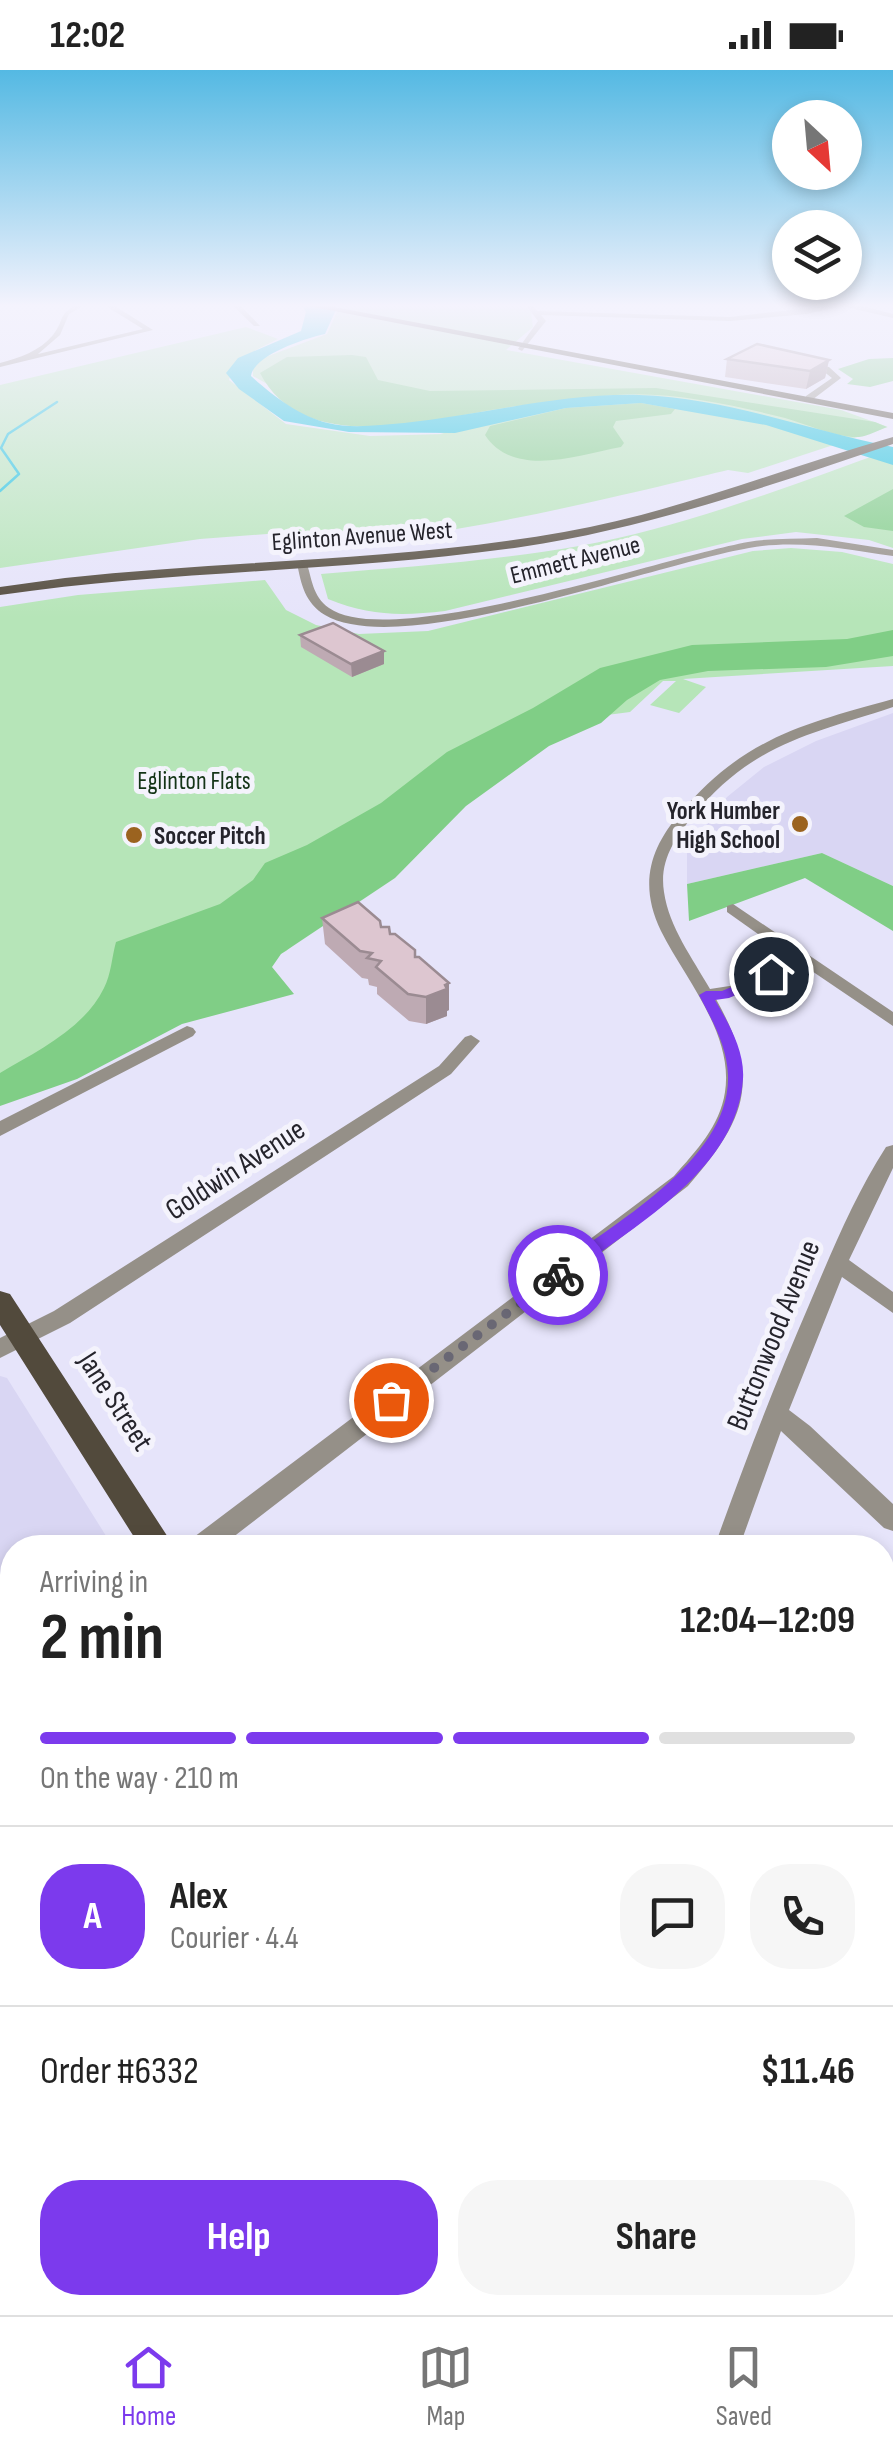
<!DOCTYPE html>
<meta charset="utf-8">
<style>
:root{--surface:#fff;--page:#f6f6f6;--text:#222;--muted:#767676;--line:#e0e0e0;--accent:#7c3aed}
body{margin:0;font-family:"Sofia Sans Condensed",sans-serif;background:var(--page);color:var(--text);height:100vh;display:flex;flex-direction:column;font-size:38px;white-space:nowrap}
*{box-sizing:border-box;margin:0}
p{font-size:32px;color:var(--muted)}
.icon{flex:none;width:55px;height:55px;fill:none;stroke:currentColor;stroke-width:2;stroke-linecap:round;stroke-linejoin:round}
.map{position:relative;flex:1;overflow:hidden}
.sheet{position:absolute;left:0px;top:1465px;width:895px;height:780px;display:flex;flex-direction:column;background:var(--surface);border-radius:40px 40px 0 0;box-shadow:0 5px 15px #0003}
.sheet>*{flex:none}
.needle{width:65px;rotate:154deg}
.tools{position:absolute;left:772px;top:30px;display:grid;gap:20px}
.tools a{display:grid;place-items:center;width:90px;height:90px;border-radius:50%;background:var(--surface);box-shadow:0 5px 15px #0003;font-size:50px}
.pin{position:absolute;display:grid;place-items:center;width:85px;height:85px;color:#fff;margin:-42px;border:5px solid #fff;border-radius:50%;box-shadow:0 2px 10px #0007}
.courier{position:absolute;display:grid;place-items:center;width:100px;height:100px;margin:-50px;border:8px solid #7c3aed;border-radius:50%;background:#fff;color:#222;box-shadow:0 2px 12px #0007}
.headline em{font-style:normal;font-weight:700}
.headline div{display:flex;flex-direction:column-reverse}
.headline{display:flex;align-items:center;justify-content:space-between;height:170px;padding:0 40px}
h1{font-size:65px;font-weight:700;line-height:75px}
.bar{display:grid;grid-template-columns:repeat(4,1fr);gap:15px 10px;align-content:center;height:120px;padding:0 40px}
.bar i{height:12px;border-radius:8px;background:var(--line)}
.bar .on{background:var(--accent)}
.bar p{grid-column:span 4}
.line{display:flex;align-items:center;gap:25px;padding:0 40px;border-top:2px solid var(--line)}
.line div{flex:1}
.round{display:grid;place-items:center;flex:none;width:105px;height:105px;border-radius:40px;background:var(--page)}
.cta{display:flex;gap:20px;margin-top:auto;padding:20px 40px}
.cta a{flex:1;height:115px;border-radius:40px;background:var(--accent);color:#fff;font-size:40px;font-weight:700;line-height:115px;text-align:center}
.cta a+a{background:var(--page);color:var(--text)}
.status{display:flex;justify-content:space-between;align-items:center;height:70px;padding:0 50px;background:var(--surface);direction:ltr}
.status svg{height:28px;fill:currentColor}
.tabs{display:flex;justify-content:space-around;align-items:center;height:140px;border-top:2px solid var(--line);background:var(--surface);font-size:28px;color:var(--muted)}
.tabs a{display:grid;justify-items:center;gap:5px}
.tabs .on{color:var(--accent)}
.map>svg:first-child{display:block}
.built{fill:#d9d6f3}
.green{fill:#b6e5b8}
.forest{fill:#80ce86}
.water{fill:#17c1db}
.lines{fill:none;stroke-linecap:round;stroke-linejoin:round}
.stream{stroke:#17c1db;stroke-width:2.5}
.minor{fill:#959088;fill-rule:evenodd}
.major{fill:#524a3c;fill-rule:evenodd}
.wall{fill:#beaab3}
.shaded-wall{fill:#9b8b92}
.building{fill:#ddc6d0;stroke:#9b8b92;stroke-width:2.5}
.route{fill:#7c3aed}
.done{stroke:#696774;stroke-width:10;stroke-dasharray:0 18}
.poi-dot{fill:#9b631f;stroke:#f4f3fc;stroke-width:4}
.labels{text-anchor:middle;stroke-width:10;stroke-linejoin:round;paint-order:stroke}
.far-street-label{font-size:25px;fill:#25242c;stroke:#f4f3fc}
.far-park-label{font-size:25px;fill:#143417;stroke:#f4f3fc}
.far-poi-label{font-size:25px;font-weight:bold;fill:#25242c;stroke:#f4f3fc;text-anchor:end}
.street-label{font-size:30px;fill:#25242c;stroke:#f4f3fc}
</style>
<div class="status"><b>12:02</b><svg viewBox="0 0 49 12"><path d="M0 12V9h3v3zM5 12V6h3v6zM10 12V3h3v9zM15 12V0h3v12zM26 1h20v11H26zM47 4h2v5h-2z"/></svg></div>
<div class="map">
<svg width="893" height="2245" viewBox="0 0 893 2245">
<rect width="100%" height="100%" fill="#e6e4fa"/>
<path class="built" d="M 893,643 L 893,816 L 822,783 L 687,814 L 687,781 L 727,727 L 764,697 L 816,671 Z
M 0,1306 L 7,1308 L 113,1477 L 12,1478 L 12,1542 L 0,1541 Z"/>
<path class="green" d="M 341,233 L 519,233 L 531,241 L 533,257 L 506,280 L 841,340 L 888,357 L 748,403 L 728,400 C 654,417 347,497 293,462 L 200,469 L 0,498 L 0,315 L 246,257 L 278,269 C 258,279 235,288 229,310 L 286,354 L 370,366 L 444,364 L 269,315 L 253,306 L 253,298 L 263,288 L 327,264 Z
M 893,379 L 893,478 L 869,470 L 796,462 L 742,469 L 445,541 C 402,546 369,546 328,529 L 321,504 C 408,497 494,491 579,476 C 686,457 791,415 893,379 Z
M 791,478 L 842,482 L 893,494 L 893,596 L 683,609 L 706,617 L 679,643 L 650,635 L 676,611 L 663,611 L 630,642 L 569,650 L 286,881 L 0,1023 L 0,537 L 78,525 L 265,510 L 286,540 L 316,555 L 359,564 L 428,561 L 753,481 Z"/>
<path class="forest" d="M 352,285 L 366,287 L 378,310 L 430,321 L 656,318 L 875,352 L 887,357 C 879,360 868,366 859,367 C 837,368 806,354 785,348 C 729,334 662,319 604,326 C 569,330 533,333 498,339 C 426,350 303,387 260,303 L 287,287 Z
M 893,288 L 893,311 L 870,317 L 847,314 L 853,309 L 838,299 L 869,289 Z
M 641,333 L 675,339 L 671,344 L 616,351 L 613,357 L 624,373 L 621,377 C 578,385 514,409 485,365 L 490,356 L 566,338 Z
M 893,419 L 893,461 L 864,457 L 844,446 Z
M 893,560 L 893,586 L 826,597 L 708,601 L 660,610 L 627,630 L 601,653 L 549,676 L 466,736 L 395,808 L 281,884 L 272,897 L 294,924 L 182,954 L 77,1009 L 0,1036 L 0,1003 C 37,981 84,959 104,918 C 111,905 112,886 116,872 L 220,834 L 253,810 L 265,793 L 307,775 L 381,733 L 447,682 L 533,638 L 600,598 L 692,575 L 847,569 Z
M 822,783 L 893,816 L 893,861 L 805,808 L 689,851 L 687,814 Z"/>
<path class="water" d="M 300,233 L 339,233 L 325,264 C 306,268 254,285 251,306 C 272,325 299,346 328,353 C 352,359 379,355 404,353 C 482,345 560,323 639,325 C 727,328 808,360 893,377 L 893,395 L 766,355 L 641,333 L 566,338 L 455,363 L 349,362 L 284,351 L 239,319 L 226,303 L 238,288 L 301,261 L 306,242 Z"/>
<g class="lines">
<path class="stream" d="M 0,421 L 19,404 L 1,378 L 8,364 L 57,332"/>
<path class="minor" d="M 79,233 L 88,233 L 69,244 L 60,265 L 38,284 L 143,259 L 101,233 L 110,233 L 153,260 L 0,297 L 0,293 C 19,288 40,281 53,265 C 66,248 56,246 79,233 Z
M 230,233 L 238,233 L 260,256 L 254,256 Z
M 524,233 L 531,233 L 537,241 L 730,247 L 851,233 L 893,244 L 893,248 L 842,236 L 807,244 L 730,251 L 541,245 L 546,251 L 522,281 L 518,279 L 538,251 Z
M 800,292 L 829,297 L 841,308 L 812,330 L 806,330 L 806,326 L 832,308 L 823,301 L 800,296 Z
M 817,468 L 893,480 L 893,486 C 845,479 797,469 749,478 C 655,494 401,590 325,545 C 305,533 301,514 297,493 L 306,491 C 312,508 312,526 329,538 C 391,582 665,487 748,472 C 770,468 794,469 817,468 Z
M 893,629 L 893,637 C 809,665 753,673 693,746 C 675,768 659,791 664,822 C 669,857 693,889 710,919 L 736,915 L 792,888 L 727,842 L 727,836 L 733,834 L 893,942 L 893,956 L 803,895 L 746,924 L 716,929 C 762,1011 746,1049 688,1116 L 219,1478 L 187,1478 L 190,1470 L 674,1106 C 696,1081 720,1056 725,1022 C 734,964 685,909 661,861 C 639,815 649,779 681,742 C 744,668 803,654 893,629 Z
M 187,956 L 193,958 L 196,962 L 193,966 L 0,1066 L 0,1051 Z
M 471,965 L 480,971 L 451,1004 L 70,1253 L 0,1288 L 0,1268 L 54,1241 L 439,996 L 465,967 Z
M 893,1075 L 893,1098 L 849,1190 L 893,1222 L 893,1243 L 842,1207 L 789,1340 L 810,1356 L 893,1434 L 893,1461 L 884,1458 L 781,1361 L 739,1478 L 714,1478 C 744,1394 774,1316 809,1235 C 832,1181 854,1127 886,1077 Z
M 0,1545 L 12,1546 L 12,1572 L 0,1571 Z
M 12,2031 L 12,2071 L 0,2077 L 0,2036 Z
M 328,2232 L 369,2232 L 364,2245 L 323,2245 Z"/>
<path class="major" d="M 293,233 L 313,233 L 893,343 L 893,349 Z
M 893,367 L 893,374 C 771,415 649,458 521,477 C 348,502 173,500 0,525 L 0,517 L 65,508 C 231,490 400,491 564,462 C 678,442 783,398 893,367 Z
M 0,1221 L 10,1224 L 175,1478 L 141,1478 L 0,1255 Z
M 0,1903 L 12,1904 L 12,1944 L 0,1943 Z
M 882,1963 L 893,1964 L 893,2004 L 882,2004 Z
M 561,2232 L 610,2232 L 615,2245 L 567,2245 Z
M 624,2232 L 673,2232 L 678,2245 L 630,2245 Z"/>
</g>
<path class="wall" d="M 727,289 L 829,290 L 825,308 L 806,319 L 725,307 Z
M 300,565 L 384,581 L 384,594 L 352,607 L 301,577 Z
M 322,848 L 381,857 L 415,887 L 449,940 L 447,941 L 447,946 L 426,954 L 409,951 L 377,924 L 377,917 L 369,915 L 368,909 L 362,908 L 325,874 Z"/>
<path class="shaded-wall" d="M 829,290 L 825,308 L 806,319 L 810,301 Z
M 384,581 L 384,594 L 352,607 L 351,594 Z
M 449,913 L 449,940 L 447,941 L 447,946 L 426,954 L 426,927 Z"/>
<path class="building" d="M 757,274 L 829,290 L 810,301 L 727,289 Z
M 333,553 L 384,581 L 351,594 L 300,565 Z
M 358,832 L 380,851 L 381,857 L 389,857 L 390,864 L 395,864 L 415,880 L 415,887 L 419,887 L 449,913 L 445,915 L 447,919 L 426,927 L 408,924 L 376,897 L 381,891 L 367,888 L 372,883 L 360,881 L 322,848 Z"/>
<linearGradient id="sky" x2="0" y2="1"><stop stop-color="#54b9e3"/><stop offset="0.43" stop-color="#f4f3fd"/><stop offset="1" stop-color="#f4f3fd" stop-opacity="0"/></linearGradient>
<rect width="893" height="548" fill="url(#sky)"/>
<path class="route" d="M 771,900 L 778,904 L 776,907 L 729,928 L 715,930 C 728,952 745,981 743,1009 C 737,1102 630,1158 564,1209 L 551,1209 L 551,1200 C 611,1155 731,1090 728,1005 C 727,976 712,950 699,925 L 706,921 L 722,921 Z"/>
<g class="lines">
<path class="done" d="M 391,1330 L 558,1205"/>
</g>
<g class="poi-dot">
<circle cx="800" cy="754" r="10"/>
<circle cx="134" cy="765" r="10"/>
</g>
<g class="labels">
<g class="far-street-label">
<text transform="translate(362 465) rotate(-4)" y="9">Eglinton Avenue West</text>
<text transform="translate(575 489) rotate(-14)" y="9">Emmett Avenue</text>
</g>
<g class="far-park-label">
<text x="194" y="719">Eglinton Flats</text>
</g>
<g class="far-poi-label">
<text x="780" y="749">York Humber<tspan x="780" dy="29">High School</tspan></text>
<text x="154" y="774" text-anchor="start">Soccer Pitch</text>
</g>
<g class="street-label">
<text transform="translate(235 1099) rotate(-33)" y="10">Goldwin Avenue</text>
<text transform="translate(773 1265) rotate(-68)" y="10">Buttonwood Avenue</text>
<text transform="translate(116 1331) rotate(57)" y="10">Jane Street</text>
</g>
</g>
</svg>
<div class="tools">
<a><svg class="needle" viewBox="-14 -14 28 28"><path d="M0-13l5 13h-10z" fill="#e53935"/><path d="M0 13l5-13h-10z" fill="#767676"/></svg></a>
<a><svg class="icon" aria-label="layers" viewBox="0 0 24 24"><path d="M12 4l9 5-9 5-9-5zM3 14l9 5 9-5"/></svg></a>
</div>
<div class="pin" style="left:391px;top:1330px;background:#ea580c"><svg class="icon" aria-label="bag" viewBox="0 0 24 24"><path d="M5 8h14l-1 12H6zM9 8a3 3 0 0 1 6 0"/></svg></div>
<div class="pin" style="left:771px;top:904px;background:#1f2937"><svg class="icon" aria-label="home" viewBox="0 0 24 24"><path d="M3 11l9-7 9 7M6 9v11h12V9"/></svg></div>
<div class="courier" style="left:558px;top:1205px"><svg class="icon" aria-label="bike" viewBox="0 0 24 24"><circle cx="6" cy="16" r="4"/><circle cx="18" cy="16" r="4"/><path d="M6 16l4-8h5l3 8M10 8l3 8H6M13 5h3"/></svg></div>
<section class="sheet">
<div class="headline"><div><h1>2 min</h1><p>Arriving in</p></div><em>12:04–12:09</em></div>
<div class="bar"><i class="on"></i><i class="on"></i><i class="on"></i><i></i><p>On the way · 210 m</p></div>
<div class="line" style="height:180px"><b class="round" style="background:var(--accent);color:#fff">A</b><div><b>Alex</b><p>Courier · 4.4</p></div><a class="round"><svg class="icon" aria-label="chat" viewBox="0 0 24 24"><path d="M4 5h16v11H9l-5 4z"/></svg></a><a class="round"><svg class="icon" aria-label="phone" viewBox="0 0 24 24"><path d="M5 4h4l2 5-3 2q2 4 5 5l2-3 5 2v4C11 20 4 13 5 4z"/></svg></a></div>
<div class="line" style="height:130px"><div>Order #6332</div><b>$11.46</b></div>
<div class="cta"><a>Help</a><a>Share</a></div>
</section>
</div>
<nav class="tabs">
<a class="on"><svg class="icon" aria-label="home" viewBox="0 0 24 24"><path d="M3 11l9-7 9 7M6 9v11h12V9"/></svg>Home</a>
<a><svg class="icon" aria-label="map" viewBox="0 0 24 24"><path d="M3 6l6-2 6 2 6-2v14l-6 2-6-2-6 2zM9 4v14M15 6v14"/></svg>Map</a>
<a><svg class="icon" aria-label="saved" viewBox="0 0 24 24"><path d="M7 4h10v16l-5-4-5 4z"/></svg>Saved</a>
</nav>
